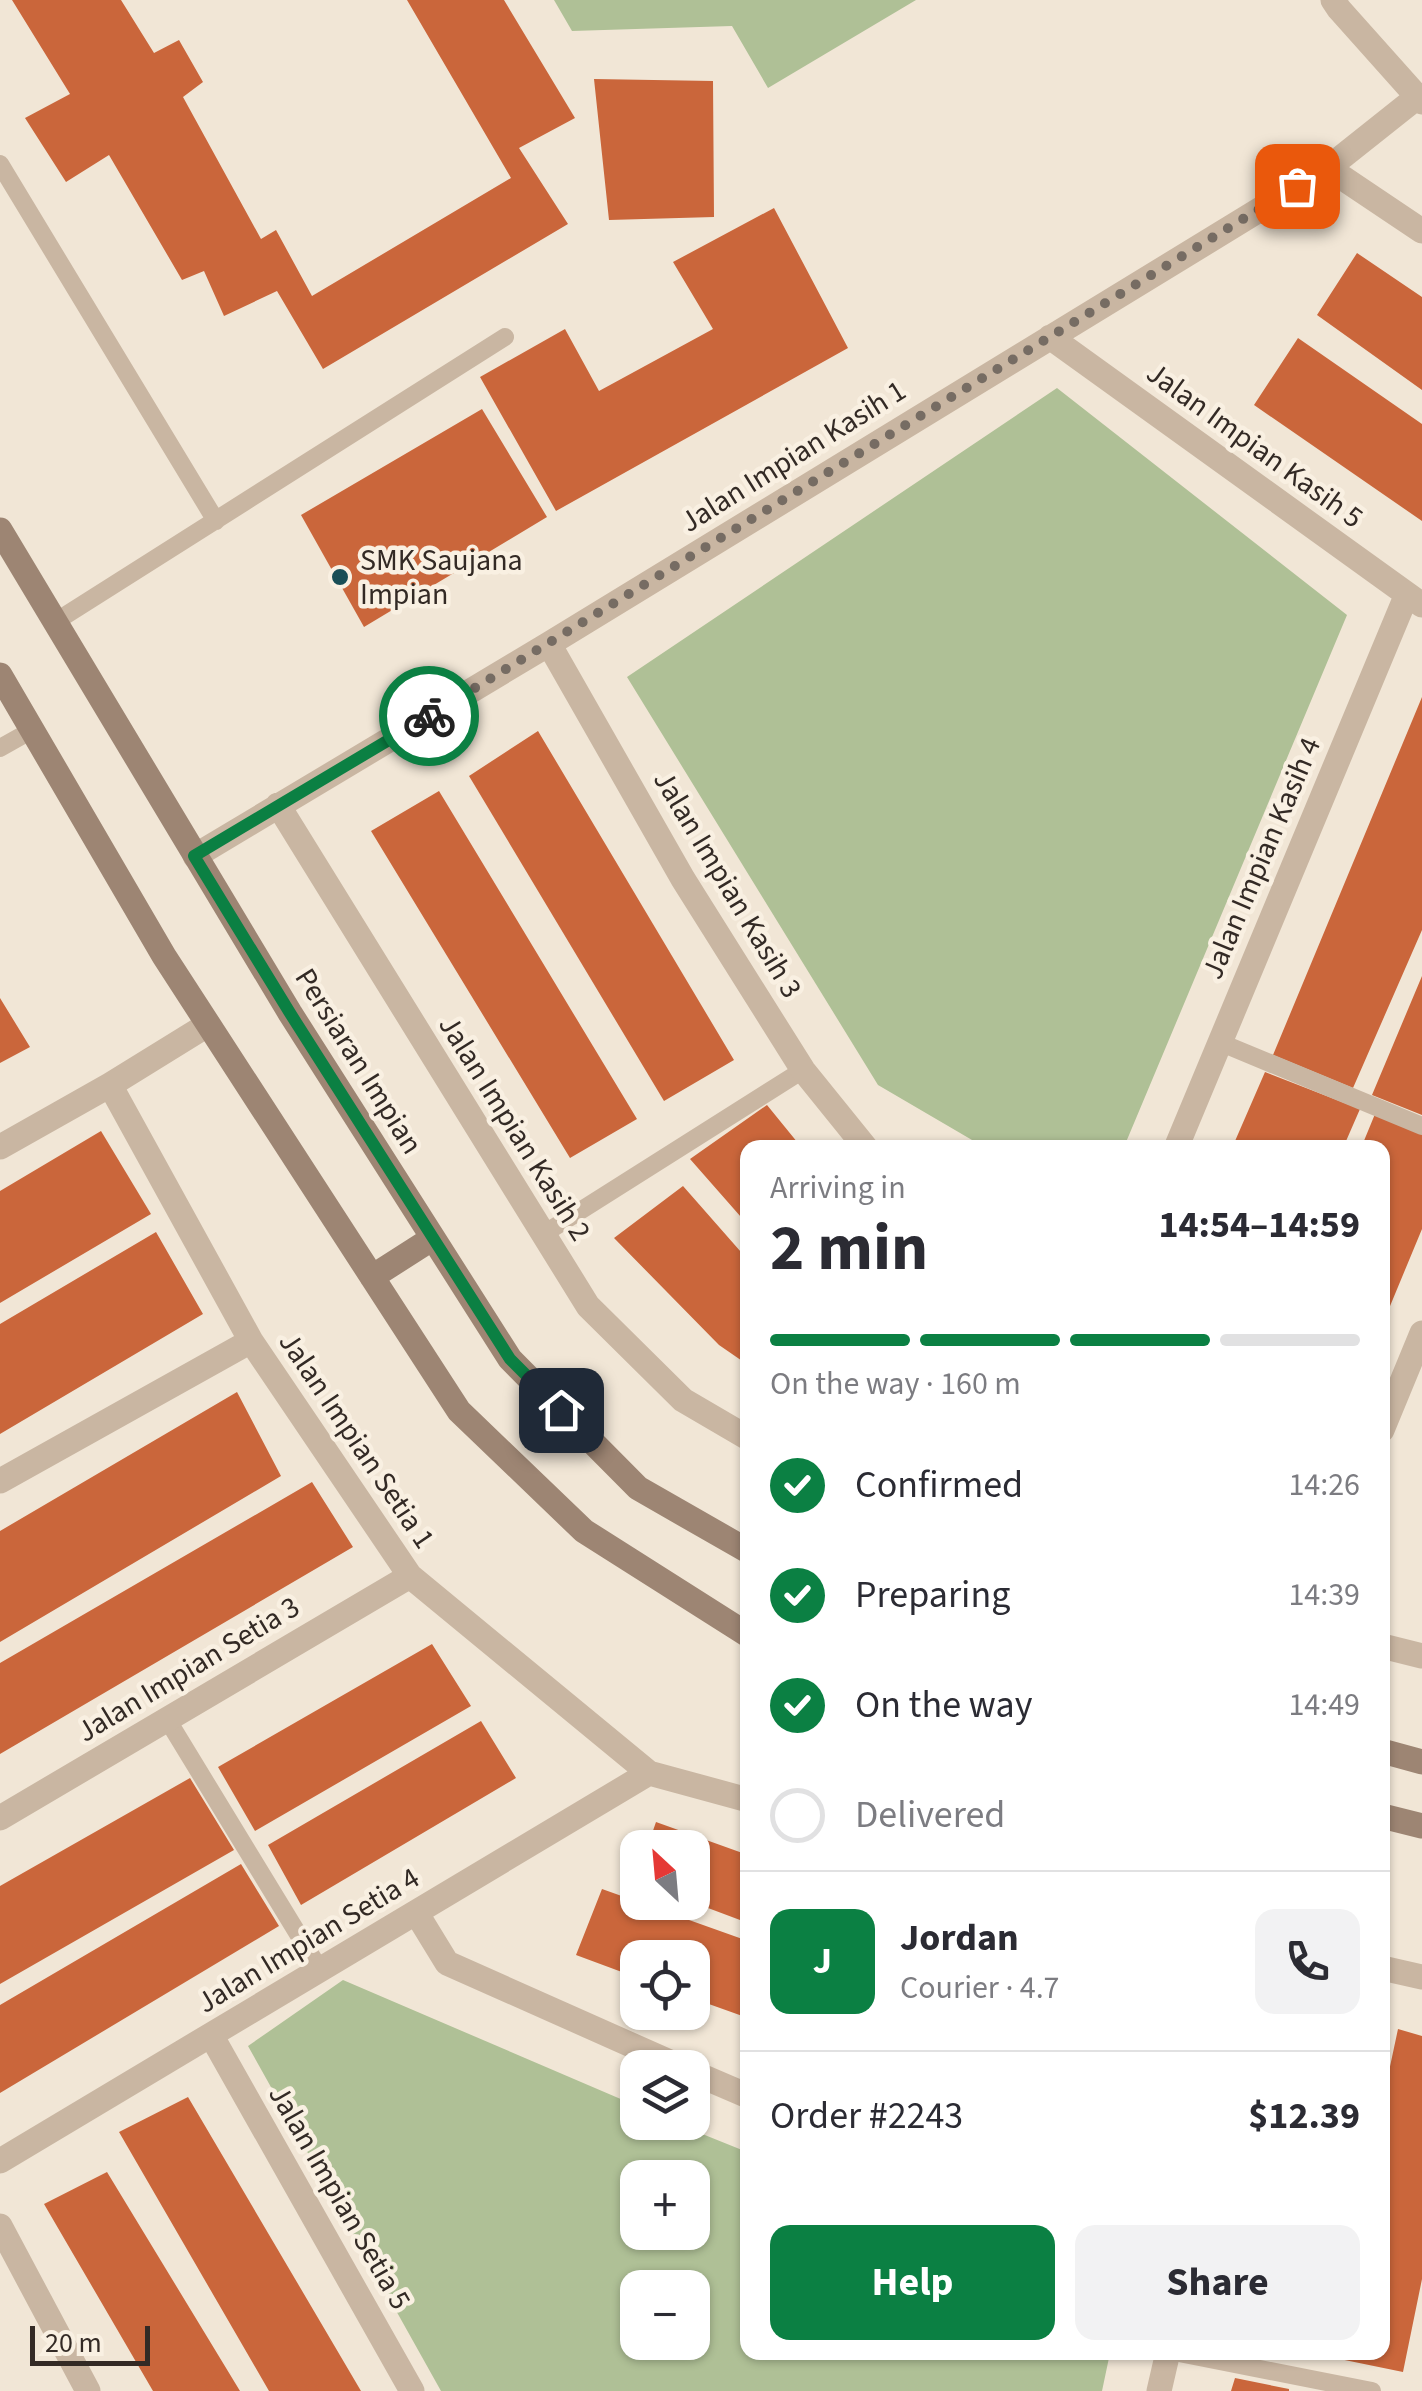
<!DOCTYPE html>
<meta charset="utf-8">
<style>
:root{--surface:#fff;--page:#f2f2f3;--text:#2b2b33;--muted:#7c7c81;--line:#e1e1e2;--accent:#0b8043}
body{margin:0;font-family:"Source Sans 3",sans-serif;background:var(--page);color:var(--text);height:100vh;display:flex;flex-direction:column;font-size:38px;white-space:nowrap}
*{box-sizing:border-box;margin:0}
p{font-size:32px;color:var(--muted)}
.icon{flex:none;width:55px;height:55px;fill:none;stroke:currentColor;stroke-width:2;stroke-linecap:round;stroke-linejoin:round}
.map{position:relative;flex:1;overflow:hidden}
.panel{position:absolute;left:740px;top:1140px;width:650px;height:1220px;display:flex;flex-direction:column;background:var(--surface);border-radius:20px;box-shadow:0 2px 8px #0004}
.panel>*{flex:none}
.needle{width:65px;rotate:334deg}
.fabs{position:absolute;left:620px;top:1830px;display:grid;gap:20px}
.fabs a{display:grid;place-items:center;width:90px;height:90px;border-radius:20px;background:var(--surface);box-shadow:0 2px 8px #0004;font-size:50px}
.scale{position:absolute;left:30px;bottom:25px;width:120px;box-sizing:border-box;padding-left:10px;border:5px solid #332a25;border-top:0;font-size:28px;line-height:35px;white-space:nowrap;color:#332a25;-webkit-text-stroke:8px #f9f0e2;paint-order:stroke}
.pin{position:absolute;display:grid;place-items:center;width:85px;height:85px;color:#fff;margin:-42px;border-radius:20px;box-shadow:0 5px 15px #0006}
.courier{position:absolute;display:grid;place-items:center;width:100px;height:100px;margin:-50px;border:8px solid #0b8043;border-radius:50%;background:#fff;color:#222;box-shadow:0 2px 12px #0007}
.headline em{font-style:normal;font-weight:700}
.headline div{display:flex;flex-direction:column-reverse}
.headline{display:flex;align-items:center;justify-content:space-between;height:170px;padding:0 30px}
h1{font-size:65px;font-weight:700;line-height:75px}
.bar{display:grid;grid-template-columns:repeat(4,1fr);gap:15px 10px;align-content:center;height:120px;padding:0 30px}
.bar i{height:12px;border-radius:8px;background:var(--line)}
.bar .on{background:var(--accent)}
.bar p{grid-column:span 4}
.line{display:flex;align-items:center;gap:25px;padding:0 30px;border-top:2px solid var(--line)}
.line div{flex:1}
.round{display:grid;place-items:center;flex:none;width:105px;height:105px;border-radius:20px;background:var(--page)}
ol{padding:0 30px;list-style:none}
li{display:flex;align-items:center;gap:30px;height:110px}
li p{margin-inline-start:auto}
li .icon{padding:10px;border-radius:50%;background:var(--accent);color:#fff;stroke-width:4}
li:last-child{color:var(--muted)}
li i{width:55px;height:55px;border:5px solid var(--line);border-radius:50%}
.primary-button{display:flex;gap:20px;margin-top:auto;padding:20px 30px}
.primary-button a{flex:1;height:115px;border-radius:20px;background:var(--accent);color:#fff;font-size:40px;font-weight:700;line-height:115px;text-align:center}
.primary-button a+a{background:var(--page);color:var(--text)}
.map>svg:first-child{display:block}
.green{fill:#afc096;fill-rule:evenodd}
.building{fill:#ca663b}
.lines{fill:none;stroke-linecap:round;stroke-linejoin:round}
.lane{stroke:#c9b6a2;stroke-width:18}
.street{stroke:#c9b6a2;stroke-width:25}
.secondary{stroke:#9d8573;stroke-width:25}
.done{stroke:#766c63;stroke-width:10;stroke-dasharray:0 18}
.route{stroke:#0b8043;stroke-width:12}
.poi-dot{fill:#194e56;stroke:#f9f0e2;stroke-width:4}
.labels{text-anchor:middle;stroke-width:9;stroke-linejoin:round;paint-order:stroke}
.street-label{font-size:30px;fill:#332a25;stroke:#f9f0e2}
.poi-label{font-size:30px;fill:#332a25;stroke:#f9f0e2;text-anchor:start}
</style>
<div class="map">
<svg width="1422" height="2391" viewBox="0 0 1422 2391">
<rect width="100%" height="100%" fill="#f1e6d6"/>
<path class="green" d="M 554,0 L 916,0 L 768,88 L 732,26 L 572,31 Z
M 1057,388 L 1347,615 L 1124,1147 L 984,1147 L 878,1085 L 627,677 Z
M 343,1980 L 637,2106 L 638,2122 L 675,2123 L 747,2152 L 748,2352 L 1110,2353 L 1102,2391 L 441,2391 L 248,2046 ZM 638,2178 L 692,2178 L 692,2232 L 638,2232 ZM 638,2288 L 692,2288 L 692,2342 L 638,2342 Z"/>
<path class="building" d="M 12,0 L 121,0 L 154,53 L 179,40 L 203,82 L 183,97 L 261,239 L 276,230 L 312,296 L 511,178 L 407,0 L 504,0 L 575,118 L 519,148 L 568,224 L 323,369 L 277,291 L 224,316 L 204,271 L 182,280 L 109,155 L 66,182 L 25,118 L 70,94 Z
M 594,79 L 713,81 L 714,217 L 609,220 Z
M 774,208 L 848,348 L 556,511 L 480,377 L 565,329 L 599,391 L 713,329 L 673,262 Z
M 1357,253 L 1422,297 L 1422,390 L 1317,315 Z
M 1298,338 L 1422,424 L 1422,521 L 1254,405 Z
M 482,409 L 547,517 L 364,627 L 301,515 Z
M 1422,697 L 1422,930 L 1353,1088 L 1273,1055 Z
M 538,731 L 734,1060 L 664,1101 L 469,776 Z
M 439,791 L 637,1119 L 570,1158 L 371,831 Z
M 1422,976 L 1422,1115 L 1372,1095 Z
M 0,998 L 30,1047 L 0,1063 Z
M 1265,1072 L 1360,1109 L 1343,1148 L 1232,1148 Z
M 767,1105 L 802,1148 L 748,1148 L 748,1225 L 690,1159 Z
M 1375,1114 L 1422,1134 L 1422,1229 L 1383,1323 L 1382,1148 L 1361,1148 Z
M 101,1131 L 151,1214 L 0,1303 L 0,1191 Z
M 683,1186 L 748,1260 L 748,1365 L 719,1345 L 614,1238 Z
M 156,1232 L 203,1314 L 0,1434 L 0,1324 Z
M 237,1392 L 281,1476 L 0,1642 L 0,1531 Z
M 312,1482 L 353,1547 L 0,1754 L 0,1663 Z
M 432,1644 L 471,1706 L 255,1831 L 218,1767 Z
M 481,1721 L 516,1778 L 301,1905 L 268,1845 Z
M 190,1778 L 234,1850 L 0,1984 L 0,1886 Z
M 656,1822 L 748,1855 L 748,1923 L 692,1902 L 692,1848 L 647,1848 Z
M 241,1864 L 279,1926 L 0,2093 L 0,2005 Z
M 602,1889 L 748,1941 L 748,2018 L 692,1998 L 692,1958 L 638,1958 L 638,1978 L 576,1955 Z
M 1398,2029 L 1422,2036 L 1422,2279 L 1403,2372 L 1330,2357 L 1331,2352 L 1382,2352 L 1382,2104 Z
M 188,2097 L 361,2391 L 269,2391 L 119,2132 Z
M 107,2172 L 240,2391 L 153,2391 L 44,2204 Z
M 1235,2378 L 1289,2389 L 1289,2391 L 1231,2391 Z"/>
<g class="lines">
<path class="lane" d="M 0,164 L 216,521
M 55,622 L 505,337
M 0,748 L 32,730
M 1219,1042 L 1422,1126
M 542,1235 L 803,1070
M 167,1719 L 320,1970
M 1174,2352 L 1372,2391"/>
<path class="street" d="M 1333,0 L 1339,9 L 1422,102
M 1328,168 L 1422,231
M 1050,337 L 1422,605
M 549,644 L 683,879 L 803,1070 L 866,1148
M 278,805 L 588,1306 L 683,1400 L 748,1438
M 195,856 L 549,644 L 1328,168 L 1416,98
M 110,1085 L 251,1341 L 410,1576 L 649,1773 L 748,1800
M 0,1147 L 110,1085 L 207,1025
M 1176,1148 L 1407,594
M 1382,1430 L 1422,1333
M 0,1481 L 251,1341
M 1382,1646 L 1422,1656
M 0,1818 L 410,1576
M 417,1914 L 447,1963 L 683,2068
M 1382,1968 L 1422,1977
M 211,2035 L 412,2391
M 692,2072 L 748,2096
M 0,2161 C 216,2032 433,1904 649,1773
M 0,2226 L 88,2391
M 1159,2391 L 1168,2352"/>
<path class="secondary" d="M 0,530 L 290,1013 L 510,1359 L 638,1488 L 748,1551
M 0,675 L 164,956 L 459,1411 L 584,1531 L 748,1635
M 372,1277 L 433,1238
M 1382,1751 L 1422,1762
M 1382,1816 L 1422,1826"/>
</g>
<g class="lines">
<path class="done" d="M 429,716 L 1297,186"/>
<path class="route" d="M 429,716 L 194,856 L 290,1013 L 510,1359 L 561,1410"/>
</g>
<circle class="poi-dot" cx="340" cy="577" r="10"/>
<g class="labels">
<g class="street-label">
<text transform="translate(1255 445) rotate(36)" y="10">Jalan Impian Kasih 5</text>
<text transform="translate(793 456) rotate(-32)" y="10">Jalan Impian Kasih 1</text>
<text transform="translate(1261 858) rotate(-67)" y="10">Jalan Impian Kasih 4</text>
<text transform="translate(728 884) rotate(59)" y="10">Jalan Impian Kasih 3</text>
<text transform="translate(359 1061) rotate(58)" y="10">Persiaran Impian</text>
<text transform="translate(515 1128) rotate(58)" y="10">Jalan Impian Kasih 2</text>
<text transform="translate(357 1440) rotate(56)" y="10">Jalan Impian Setia 1</text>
<text transform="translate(188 1669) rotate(-31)" y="10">Jalan Impian Setia 3</text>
<text transform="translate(308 1940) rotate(-31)" y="10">Jalan Impian Setia 4</text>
<text transform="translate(340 2197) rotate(60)" y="10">Jalan Impian Setia 5</text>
</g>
<g class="poi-label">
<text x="360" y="570">SMK Saujana<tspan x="360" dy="34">Impian</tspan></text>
</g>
</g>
</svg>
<div class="fabs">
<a><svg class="needle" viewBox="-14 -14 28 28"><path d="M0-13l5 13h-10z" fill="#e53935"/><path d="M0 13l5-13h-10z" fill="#7c7c81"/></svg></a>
<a><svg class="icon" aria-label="locate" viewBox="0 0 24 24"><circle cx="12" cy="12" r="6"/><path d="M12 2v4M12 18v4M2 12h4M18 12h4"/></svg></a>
<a><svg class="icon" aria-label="layers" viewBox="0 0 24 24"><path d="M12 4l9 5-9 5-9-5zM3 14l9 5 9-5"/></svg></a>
<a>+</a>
<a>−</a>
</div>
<div class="scale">20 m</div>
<div class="pin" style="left:1297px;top:186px;background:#ea580c"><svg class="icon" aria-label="bag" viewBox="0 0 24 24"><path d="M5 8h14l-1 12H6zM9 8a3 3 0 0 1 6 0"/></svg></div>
<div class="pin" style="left:561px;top:1410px;background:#1f2937"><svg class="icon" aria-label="home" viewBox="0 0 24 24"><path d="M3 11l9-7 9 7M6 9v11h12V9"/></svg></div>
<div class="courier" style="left:429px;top:716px"><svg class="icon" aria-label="bike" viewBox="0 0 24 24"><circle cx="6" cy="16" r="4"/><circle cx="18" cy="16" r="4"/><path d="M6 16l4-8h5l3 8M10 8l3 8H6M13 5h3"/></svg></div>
<section class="panel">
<div class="headline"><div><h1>2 min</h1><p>Arriving in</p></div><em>14:54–14:59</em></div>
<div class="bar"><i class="on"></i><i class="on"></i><i class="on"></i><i></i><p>On the way · 160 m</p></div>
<ol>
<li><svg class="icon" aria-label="check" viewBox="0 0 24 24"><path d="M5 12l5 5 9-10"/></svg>Confirmed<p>14:26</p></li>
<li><svg class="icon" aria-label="check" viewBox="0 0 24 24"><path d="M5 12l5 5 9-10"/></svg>Preparing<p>14:39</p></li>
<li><svg class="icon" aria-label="check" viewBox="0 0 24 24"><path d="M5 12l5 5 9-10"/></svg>On the way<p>14:49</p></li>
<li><i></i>Delivered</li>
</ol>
<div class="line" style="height:180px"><b class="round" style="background:var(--accent);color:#fff">J</b><div><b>Jordan</b><p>Courier · 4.7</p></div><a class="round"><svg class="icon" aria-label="phone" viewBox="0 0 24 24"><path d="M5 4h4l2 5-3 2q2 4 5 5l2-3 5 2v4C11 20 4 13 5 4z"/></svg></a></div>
<div class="line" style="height:130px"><div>Order #2243</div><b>$12.39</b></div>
<div class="primary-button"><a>Help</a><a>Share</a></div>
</section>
</div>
